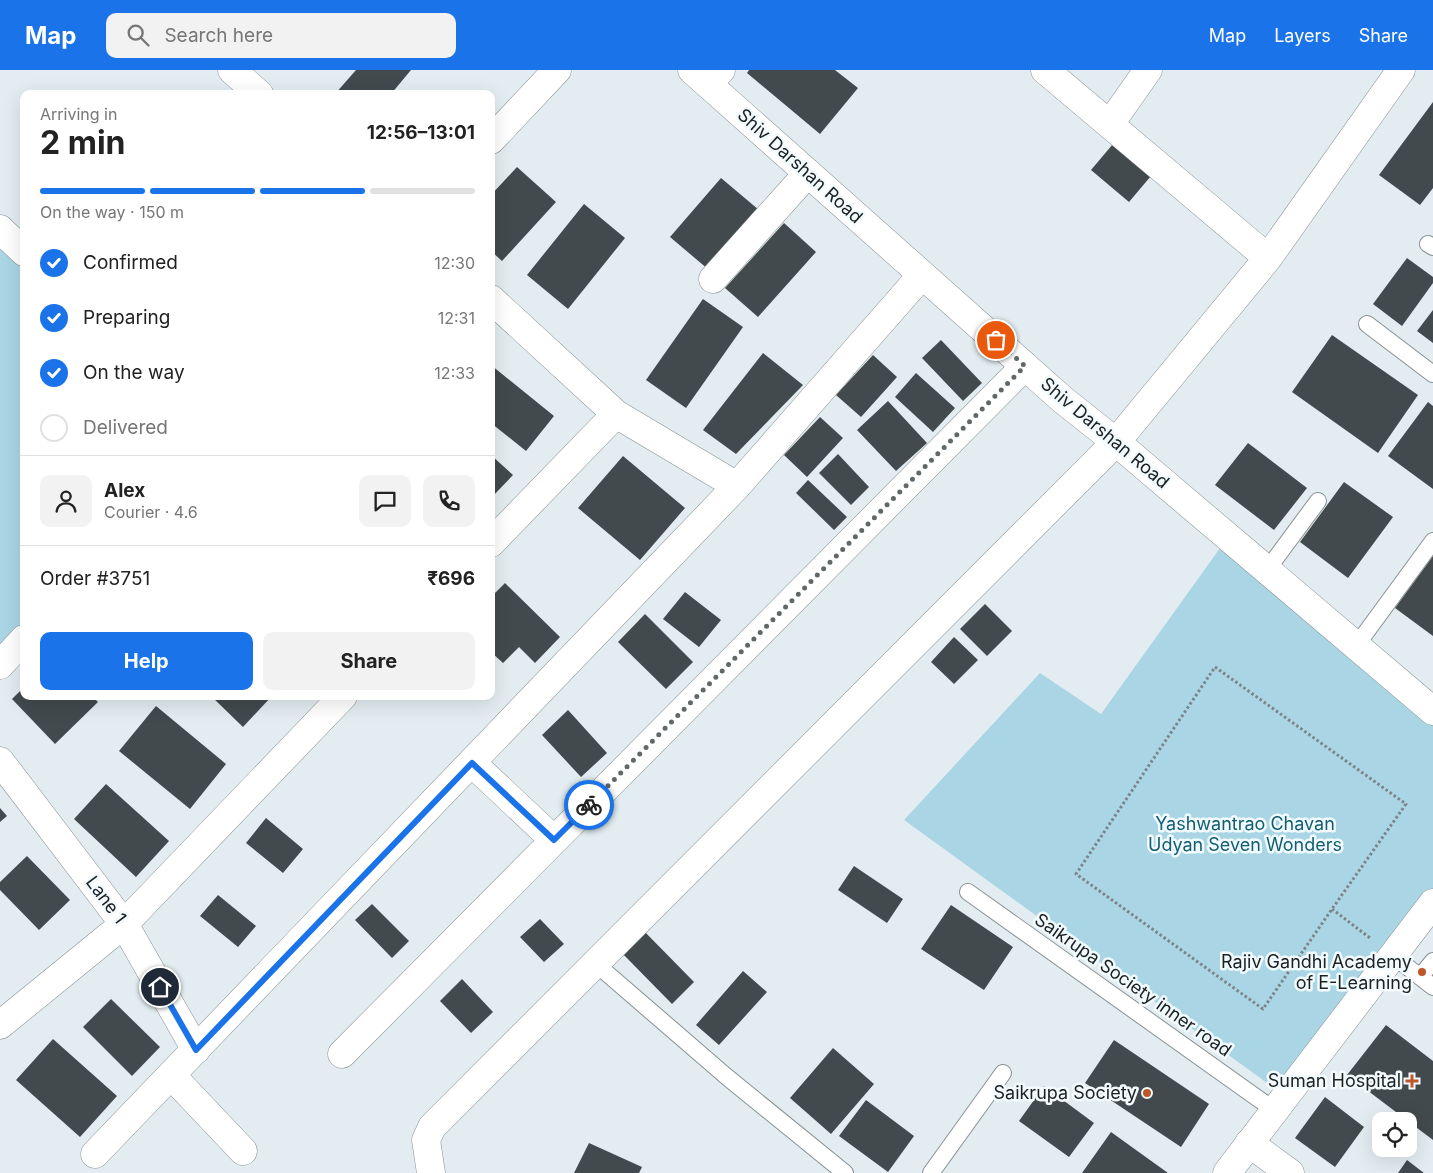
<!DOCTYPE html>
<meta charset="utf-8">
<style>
:root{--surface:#fff;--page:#f2f2f2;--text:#222;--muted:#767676;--line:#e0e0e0;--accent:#1a73e8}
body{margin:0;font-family:Inter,sans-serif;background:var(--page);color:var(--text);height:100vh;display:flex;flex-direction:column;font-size:19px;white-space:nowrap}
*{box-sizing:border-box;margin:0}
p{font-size:16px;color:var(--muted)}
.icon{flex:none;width:28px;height:28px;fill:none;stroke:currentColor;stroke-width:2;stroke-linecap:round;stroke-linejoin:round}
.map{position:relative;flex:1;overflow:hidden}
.panel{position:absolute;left:20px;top:20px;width:475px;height:610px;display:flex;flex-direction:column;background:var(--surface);border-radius:10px;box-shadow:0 5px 20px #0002}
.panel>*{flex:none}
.controls{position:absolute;left:1372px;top:1042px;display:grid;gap:10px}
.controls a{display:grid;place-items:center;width:45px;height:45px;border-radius:10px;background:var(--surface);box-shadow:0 5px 20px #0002;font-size:25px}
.pin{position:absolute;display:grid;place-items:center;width:42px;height:42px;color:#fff;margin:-21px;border:2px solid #fff;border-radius:50%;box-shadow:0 1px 5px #0007}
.courier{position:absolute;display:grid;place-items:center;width:50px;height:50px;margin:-25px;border:4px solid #1a73e8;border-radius:50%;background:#fff;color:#222;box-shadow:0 1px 6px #0007}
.summary em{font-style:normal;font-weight:700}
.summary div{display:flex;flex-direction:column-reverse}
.summary{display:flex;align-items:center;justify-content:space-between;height:85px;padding:0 20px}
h1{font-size:32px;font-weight:700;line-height:38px}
.bar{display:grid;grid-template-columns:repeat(4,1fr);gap:8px 5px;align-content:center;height:60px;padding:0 20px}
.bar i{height:6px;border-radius:4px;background:var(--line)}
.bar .selected{background:var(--accent)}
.bar p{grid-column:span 4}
.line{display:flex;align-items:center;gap:12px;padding:0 20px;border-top:1px solid var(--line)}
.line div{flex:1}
.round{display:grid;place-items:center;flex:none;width:52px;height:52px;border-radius:10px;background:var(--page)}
ol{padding:0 20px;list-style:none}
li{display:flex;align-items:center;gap:15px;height:55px}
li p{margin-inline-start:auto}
li .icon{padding:5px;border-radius:50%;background:var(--accent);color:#fff;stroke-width:4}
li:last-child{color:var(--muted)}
li i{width:28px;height:28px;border:2px solid var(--line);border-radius:50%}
.primary-button{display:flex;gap:10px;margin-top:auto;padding:10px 20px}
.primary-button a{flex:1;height:58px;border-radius:10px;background:var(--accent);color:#fff;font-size:20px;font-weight:700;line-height:58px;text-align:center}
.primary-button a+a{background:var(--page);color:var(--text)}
header{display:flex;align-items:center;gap:30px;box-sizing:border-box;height:70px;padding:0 25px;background:var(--accent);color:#fff}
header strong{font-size:24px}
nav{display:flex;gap:28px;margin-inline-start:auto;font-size:18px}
.search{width:350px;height:45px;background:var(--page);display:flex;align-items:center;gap:12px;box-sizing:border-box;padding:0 18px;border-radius:10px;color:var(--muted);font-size:19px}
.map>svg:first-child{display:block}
.green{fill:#aad5e5}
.building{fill:#424a4d}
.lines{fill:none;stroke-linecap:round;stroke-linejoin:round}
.service-casing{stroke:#889194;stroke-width:18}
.minor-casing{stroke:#889194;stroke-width:29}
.tertiary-casing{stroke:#889194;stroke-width:29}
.path{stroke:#7d8386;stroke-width:3;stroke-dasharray:2.5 2.5;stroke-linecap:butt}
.service{stroke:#fff;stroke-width:16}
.minor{stroke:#fff;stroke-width:28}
.tertiary{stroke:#fff;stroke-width:28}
.done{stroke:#62686a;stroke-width:5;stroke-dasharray:0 9}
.route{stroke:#1a73e8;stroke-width:6}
.poi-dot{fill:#bd572a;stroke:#f1fbfe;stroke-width:2}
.labels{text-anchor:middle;stroke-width:5;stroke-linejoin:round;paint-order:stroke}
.street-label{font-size:18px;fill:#1d2022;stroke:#f1fbfe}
.park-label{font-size:18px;fill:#135d73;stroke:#f1fbfe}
.poi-label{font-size:18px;fill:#1d2022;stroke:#f1fbfe;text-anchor:end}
</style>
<header>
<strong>Map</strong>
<div class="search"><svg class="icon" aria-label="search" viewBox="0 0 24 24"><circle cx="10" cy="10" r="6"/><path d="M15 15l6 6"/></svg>Search here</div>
<nav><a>Map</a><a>Layers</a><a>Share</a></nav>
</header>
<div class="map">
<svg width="1433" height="1103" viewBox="0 0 1433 1103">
<rect width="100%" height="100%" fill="#e3edf1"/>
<path class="green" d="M 0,159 L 24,182 L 24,569 L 0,595 Z
M 1228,467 L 1433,641 L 1433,831 L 1281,1023 L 904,750 L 1040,603 L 1101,644 Z"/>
<path class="building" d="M 356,0 L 411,0 L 391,24 L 335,24 Z
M 749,0 L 835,0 L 858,18 L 820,64 L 747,3 Z
M 1433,32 L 1433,118 L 1420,135 L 1379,105 Z
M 1118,68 L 1156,100 L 1129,132 L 1091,100 Z
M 517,97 L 556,132 L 502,191 L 491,181 L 491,125 Z
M 721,108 L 759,140 L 709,200 L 670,167 Z
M 584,134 L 625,168 L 568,239 L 527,205 Z
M 784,153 L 816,182 L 758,247 L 725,218 Z
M 1407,188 L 1433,207 L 1433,213 L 1402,256 L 1373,234 Z
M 703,229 L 743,257 L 686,338 L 646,310 Z
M 1433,240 L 1433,273 L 1417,261 Z
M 1332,265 L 1418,325 L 1378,383 L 1292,322 Z
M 941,270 L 982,313 L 963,331 L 922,288 Z
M 763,283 L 803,315 L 736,384 L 703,360 Z
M 873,285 L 897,307 L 861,347 L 836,325 Z
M 491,295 L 554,346 L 526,381 L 491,353 Z
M 916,303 L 955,338 L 933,362 L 895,327 Z
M 888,331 L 927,373 L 896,401 L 857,360 Z
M 1428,332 L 1433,336 L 1433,419 L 1388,386 Z
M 820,347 L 843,368 L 807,407 L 784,385 Z
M 1248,373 L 1307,418 L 1274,460 L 1215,415 Z
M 838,384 L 869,417 L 851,435 L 819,403 Z
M 491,385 L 513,405 L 491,428 Z
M 623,386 L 685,438 L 640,490 L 578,438 Z
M 808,410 L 847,447 L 834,460 L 796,423 Z
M 1344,412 L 1393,447 L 1348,508 L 1300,472 Z
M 1433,486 L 1433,566 L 1395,538 Z
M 505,513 L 560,567 L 535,593 L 519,577 L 503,593 L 491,582 L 491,527 Z
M 685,522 L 721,550 L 699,577 L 663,549 Z
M 985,534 L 1012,561 L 987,586 L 960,559 Z
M 645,544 L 693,592 L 666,619 L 618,572 Z
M 954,567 L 978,590 L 954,614 L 931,592 Z
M 24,617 L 24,626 L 92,626 L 98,632 L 55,674 L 12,629 Z
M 211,626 L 272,626 L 243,657 Z
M 156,636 L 226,694 L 190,739 L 119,681 Z
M 568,640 L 607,683 L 581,707 L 542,665 Z
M 106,714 L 169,771 L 136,807 L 74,749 Z
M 0,738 L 7,746 L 0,752 Z
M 266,748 L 303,779 L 283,803 L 246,773 Z
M 27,786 L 70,830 L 39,860 L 0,820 L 0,812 Z
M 854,796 L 903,829 L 887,853 L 838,820 Z
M 218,825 L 256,856 L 238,877 L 200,846 Z
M 372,834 L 409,871 L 392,888 L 355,850 Z
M 951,835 L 1013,877 L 984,920 L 921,879 Z
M 540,849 L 564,874 L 544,892 L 520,867 Z
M 642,859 L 694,912 L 672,934 L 620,881 Z
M 743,901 L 767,922 L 719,975 L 696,955 Z
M 462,909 L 493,942 L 471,963 L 440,931 Z
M 111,929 L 160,977 L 132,1006 L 83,957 Z
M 1386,955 L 1433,991 L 1433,1070 L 1347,1005 Z
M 53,969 L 117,1026 L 80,1067 L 16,1010 Z
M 1114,970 L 1209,1034 L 1181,1077 L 1085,1013 Z
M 833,978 L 874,1014 L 831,1064 L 790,1028 Z
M 1044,1016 L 1094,1053 L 1069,1087 L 1019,1051 Z
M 1325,1027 L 1364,1057 L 1335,1097 L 1295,1068 Z
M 866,1030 L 914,1066 L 888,1102 L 839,1066 Z
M 1111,1062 L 1168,1103 L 1082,1103 Z
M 589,1073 L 642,1097 L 639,1103 L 574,1103 Z
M 1407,1090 L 1424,1103 L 1398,1103 Z"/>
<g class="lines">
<defs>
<path id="service" d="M 1428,174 L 1433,177
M 1367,254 L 1433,304
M 1267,500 L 1318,431
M 1356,576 L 1433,471
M 968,822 L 1274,1040
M 1392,885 L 1433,917
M 595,893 L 727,1007 L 845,1103
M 1420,907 L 1433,891
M 931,1103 L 1003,1003"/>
<path id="minor" d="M 232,0 L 259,24
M 1045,0 L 1268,188
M 708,14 L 721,0
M 1110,54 L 1148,0
M 491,70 L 557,0
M 0,159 L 24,182
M 713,209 L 808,103
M 491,229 L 616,344 L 737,416 L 922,205
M 491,473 L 616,344
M 0,595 L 24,569
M 0,691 L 124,854 L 196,980
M 472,693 L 554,770
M 0,955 L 124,854 L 343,626
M 342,984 L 1025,296
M 171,1005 L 243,1081
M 1249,1073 L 1290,1103
M 95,1084 L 737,416
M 431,1103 L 426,1070 L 432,1057 L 1116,372 L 1268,188 L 1401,0"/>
<path id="tertiary" d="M 692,0 L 1063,330 L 1116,372 L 1433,641
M 1227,1103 L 1433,833"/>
</defs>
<use href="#service" class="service-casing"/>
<use href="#minor" class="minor-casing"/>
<use href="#tertiary" class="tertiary-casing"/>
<path class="path" d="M 1215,597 L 1406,734 L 1332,839 L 1263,939 L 1076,804 Z
M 1332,839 L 1370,868"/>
<use href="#service" class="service"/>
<use href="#minor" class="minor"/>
<use href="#tertiary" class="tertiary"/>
</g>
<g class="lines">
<path class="done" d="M 589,735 L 1025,296 L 996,270"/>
<path class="route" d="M 160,917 L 196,980 L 472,693 L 554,770 L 589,735"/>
</g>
<g class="poi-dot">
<circle cx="1422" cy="902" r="5"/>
<path d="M1409.5 1003.5h5v5h5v5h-5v5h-5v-5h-5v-5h5z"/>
<circle cx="1147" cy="1023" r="5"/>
</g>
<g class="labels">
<g class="street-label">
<text transform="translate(800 96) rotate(42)" y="6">Shiv Darshan Road</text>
<text transform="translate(1105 363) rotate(40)" y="6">Shiv Darshan Road</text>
<text transform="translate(106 830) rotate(53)" y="6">Lane 1</text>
<text transform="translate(1133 915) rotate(35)" y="6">Saikrupa Society inner road</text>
</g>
<g class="park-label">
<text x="1245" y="760">Yashwantrao Chavan<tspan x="1245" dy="21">Udyan Seven Wonders</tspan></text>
</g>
<g class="poi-label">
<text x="1412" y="898">Rajiv Gandhi Academy<tspan x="1412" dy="21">of E-Learning</tspan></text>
<text x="1401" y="1017">Suman Hospital</text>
<text x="1137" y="1029">Saikrupa Society</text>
</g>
</g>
</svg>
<div class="controls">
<a><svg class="icon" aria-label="locate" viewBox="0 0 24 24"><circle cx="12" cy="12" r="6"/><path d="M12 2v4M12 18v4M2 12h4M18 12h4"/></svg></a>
</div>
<div class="pin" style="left:996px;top:270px;background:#ea580c"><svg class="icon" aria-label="bag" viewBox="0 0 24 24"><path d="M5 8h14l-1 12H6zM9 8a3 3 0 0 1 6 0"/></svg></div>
<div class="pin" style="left:160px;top:917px;background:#1f2937"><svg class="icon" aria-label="home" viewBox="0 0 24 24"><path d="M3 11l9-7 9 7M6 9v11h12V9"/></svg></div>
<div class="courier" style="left:589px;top:735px"><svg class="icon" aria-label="bike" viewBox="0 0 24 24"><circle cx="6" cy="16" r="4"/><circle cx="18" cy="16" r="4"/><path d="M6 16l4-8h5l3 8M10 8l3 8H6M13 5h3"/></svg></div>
<section class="panel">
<div class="summary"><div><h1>2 min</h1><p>Arriving in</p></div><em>12:56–13:01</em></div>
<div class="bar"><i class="selected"></i><i class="selected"></i><i class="selected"></i><i></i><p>On the way · 150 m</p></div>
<ol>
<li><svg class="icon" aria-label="check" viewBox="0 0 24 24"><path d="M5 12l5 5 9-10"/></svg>Confirmed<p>12:30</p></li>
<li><svg class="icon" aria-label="check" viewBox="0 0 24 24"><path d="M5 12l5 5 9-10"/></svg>Preparing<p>12:31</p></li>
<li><svg class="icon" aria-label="check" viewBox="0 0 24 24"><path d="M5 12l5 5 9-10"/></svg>On the way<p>12:33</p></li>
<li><i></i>Delivered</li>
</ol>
<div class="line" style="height:90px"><a class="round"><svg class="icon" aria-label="person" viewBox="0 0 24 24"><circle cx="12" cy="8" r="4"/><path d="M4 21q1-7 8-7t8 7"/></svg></a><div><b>Alex</b><p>Courier · 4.6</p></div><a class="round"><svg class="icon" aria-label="chat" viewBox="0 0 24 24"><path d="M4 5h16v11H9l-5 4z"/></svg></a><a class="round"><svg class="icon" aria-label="phone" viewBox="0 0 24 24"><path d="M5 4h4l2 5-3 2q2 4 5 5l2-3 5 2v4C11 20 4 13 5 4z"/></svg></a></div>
<div class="line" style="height:65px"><div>Order #3751</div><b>₹696</b></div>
<div class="primary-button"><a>Help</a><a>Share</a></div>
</section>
</div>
